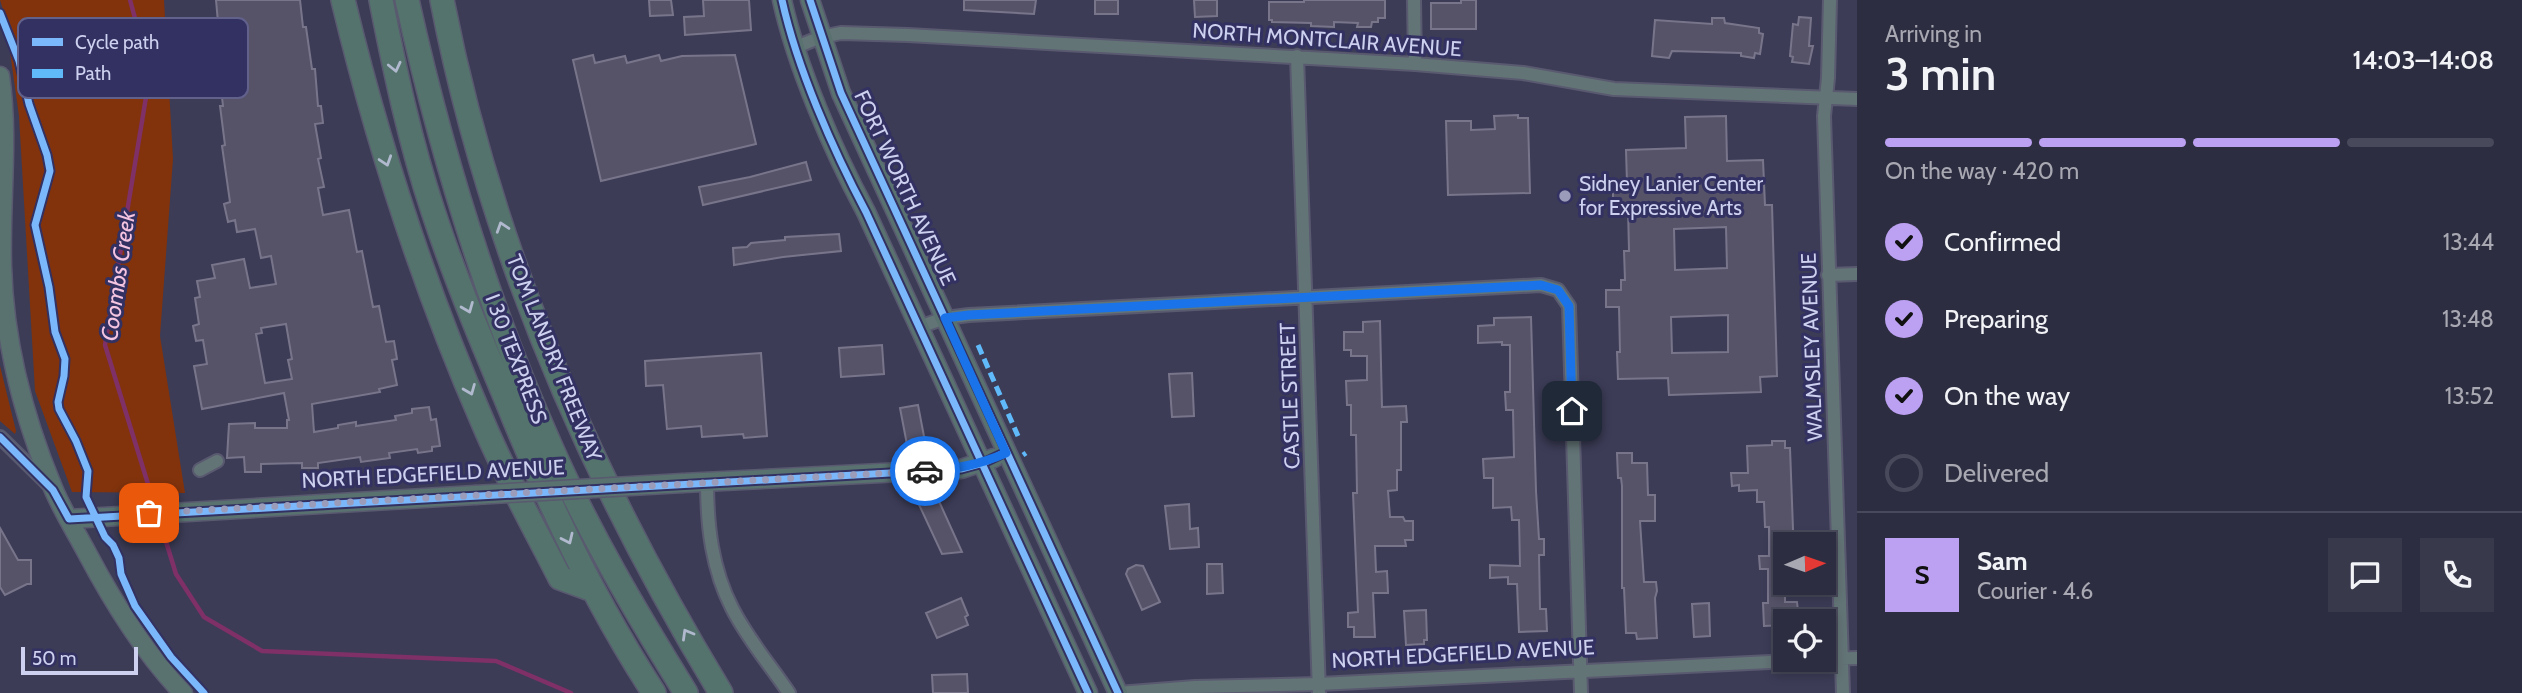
<!DOCTYPE html>
<meta charset="utf-8">
<style>
:root{--surface:#2d2d41;--page:#39394c;--text:#f1f3f6;--muted:#a7a8b1;--line:#48495a;--accent:#bca0f2}
body{margin:0;font-family:Cabin,sans-serif;background:var(--page);color:var(--text);height:100vh;display:flex;flex-direction:column;font-size:26px;white-space:nowrap}
*{box-sizing:border-box;margin:0}
p{font-size:23px;color:var(--muted)}
.icon{flex:none;width:38px;height:38px;fill:none;stroke:currentColor;stroke-width:2;stroke-linecap:round;stroke-linejoin:round}
.map{position:relative;flex:1;overflow:hidden}
.drawer{display:flex;flex-direction:column;background:var(--surface);width:665px}
.drawer>*{flex:none}
.needle{width:46px;rotate:88deg}
.tools{position:absolute;left:1773px;top:532px;display:grid;gap:14px}
.tools a{display:grid;place-items:center;width:63px;height:63px;border-radius:0px;background:var(--surface);box-shadow:0 4px 10px #0003,0 0 0 2px var(--line);font-size:35px}
.scale{position:absolute;left:21px;bottom:18px;width:117px;box-sizing:border-box;padding-left:7px;border:4px solid #ced0ef;border-top:0;font-size:19px;line-height:24px;white-space:nowrap;color:#ced0ef;-webkit-text-stroke:5px #323162;paint-order:stroke}
.pin{position:absolute;display:grid;place-items:center;width:60px;height:60px;color:#fff;margin:-30px;border-radius:14px;box-shadow:0 4px 10px #0006}
.courier{position:absolute;display:grid;place-items:center;width:70px;height:70px;margin:-35px;border:5px solid #1a73e8;border-radius:50%;background:#fff;color:#222;box-shadow:0 2px 9px #0007}
.head em{font-style:normal;font-weight:600}
.head div{display:flex;flex-direction:column-reverse}
.head{display:flex;align-items:center;justify-content:space-between;height:119px;padding:0 28px}
h1{font-size:46px;font-weight:600;line-height:52px}
.bar{display:grid;grid-template-columns:repeat(4,1fr);gap:10px 7px;align-content:center;height:84px;padding:0 28px}
.bar i{height:9px;border-radius:5px;background:var(--line)}
.bar .selected{background:var(--accent)}
.bar p{grid-column:span 4}
.line{display:flex;align-items:center;gap:18px;padding:0 28px;border-top:2px solid var(--line)}
.line div{flex:1}
.round{display:grid;place-items:center;flex:none;width:74px;height:74px;border-radius:0px;background:var(--page)}
ol{padding:0 28px;list-style:none}
li{display:flex;align-items:center;gap:21px;height:77px}
li p{margin-inline-start:auto}
li .icon{padding:7px;border-radius:50%;background:var(--accent);color:#111;stroke-width:4}
li:last-child{color:var(--muted)}
li i{width:38px;height:38px;border:4px solid var(--line);border-radius:50%}
main{display:flex;flex:1;min-height:0}
.map>svg:first-child{display:block}
.green{fill:#82330c}
.lines{fill:none;stroke-linecap:round;stroke-linejoin:round}
.stream{stroke:#7e3067;stroke-width:4.5}
.building{fill:#565369;stroke:#78758b;stroke-width:2;fill-rule:evenodd}
.street-casing{stroke:#595970;stroke-width:16}
.secondary-casing{stroke:#595970;stroke-width:21}
.highway-casing{stroke:#595970;stroke-width:26}
.street{stroke:#637476;stroke-width:12}
.secondary{stroke:#597270;stroke-width:18}
.highway{stroke:#54736c;stroke-width:23}
.secondary-bridge-casing{stroke:#595970;stroke-width:21;stroke-linecap:butt}
.secondary-bridge{stroke:#597270;stroke-width:18}
.quiet{stroke:#60bafa;stroke-width:5;stroke-dasharray:10 5;stroke-linecap:butt}
.cycleway-casing{stroke:#323162;stroke-width:11}
.cycleway{stroke:#7ab7fb;stroke-width:7}
.oneway{stroke:#b0b9ce}
.done{stroke:#9b9cba;stroke-width:7;stroke-dasharray:0 12.6}
.route{stroke:#1a73e8;stroke-width:9}
.poi-dot{fill:#9b9cba;stroke:#323162;stroke-width:2.5}
.labels{text-anchor:middle;stroke-width:6;stroke-linejoin:round;paint-order:stroke}
.street-label{font-size:21px;fill:#ced0ef;stroke:#323162}
.poi-label{font-size:21px;fill:#ced0ef;stroke:#323162;text-anchor:start}
.water-label{font-size:23px;font-style:italic;fill:#f5c4e1;stroke:#323162}
.key{fill:#323162;stroke:#61618c;stroke-width:2}
.key-label{font-size:19px;fill:#ced0ef}
</style>
<main>
<div class="map">
<svg width="1857" height="693" viewBox="0 0 1857 693">
<rect width="100%" height="100%" fill="#3c3c57"/>
<path class="green" d="M 0,0 L 164,0 L 173,159 L 160,336 L 185,493 L 72,492 L 35,391 L 19,116 L 5,16 Z
M 0,366 L 16,431 L 15,434 L 0,421 Z"/>
<g class="lines">
<path class="stream" d="M 130,0 L 150,73 L 105,345 L 156,510
M 159,519 L 176,574 L 204,617 L 262,651 L 496,661 L 571,693"/>
</g>
<path class="building" d="M 216,0 L 300,0 L 303,27 L 306,27 L 312,69 L 315,69 L 318,106 L 321,106 L 323,123 L 315,124 L 321,158 L 318,159 L 324,187 L 318,188 L 323,215 L 349,210 L 357,252 L 362,251 L 373,307 L 379,306 L 386,342 L 394,341 L 397,359 L 392,360 L 397,385 L 379,389 L 380,392 L 312,404 L 314,432 L 338,428 L 338,425 L 356,422 L 356,426 L 396,420 L 395,416 L 412,413 L 412,409 L 429,407 L 431,420 L 436,419 L 440,446 L 432,447 L 432,451 L 418,453 L 417,449 L 389,453 L 390,458 L 361,462 L 360,457 L 318,463 L 318,468 L 302,468 L 302,463 L 261,464 L 261,472 L 245,472 L 244,457 L 227,458 L 229,424 L 255,423 L 255,428 L 287,428 L 287,420 L 289,420 L 284,393 L 202,409 L 194,366 L 207,364 L 203,340 L 196,341 L 193,326 L 199,324 L 195,298 L 200,297 L 197,281 L 215,278 L 212,265 L 244,259 L 250,288 L 276,284 L 271,256 L 261,258 L 255,229 L 237,232 L 235,220 L 228,222 L 224,204 L 230,202 L 222,146 L 225,145 L 220,106 L 223,106 L 216,45 L 220,45 ZM 286,324 L 292,359 L 288,360 L 292,379 L 265,383 L 256,334 L 262,333 L 261,328 Z
M 649,0 L 671,0 L 673,15 L 650,16 Z
M 703,0 L 749,0 L 751,30 L 685,35 L 684,17 L 704,16 Z
M 964,0 L 1036,0 L 1034,14 L 964,10 Z
M 1095,0 L 1118,0 L 1118,14 L 1095,14 Z
M 1194,0 L 1217,0 L 1217,16 L 1195,17 Z
M 1304,0 L 1385,0 L 1385,18 L 1378,18 L 1378,22 L 1372,22 L 1371,27 L 1357,27 L 1358,23 L 1334,22 L 1334,27 L 1311,26 L 1311,23 L 1272,22 L 1272,20 L 1269,20 L 1269,2 L 1304,2 Z
M 1461,0 L 1476,0 L 1476,29 L 1431,29 L 1431,3 L 1461,3 Z
M 1799,17 L 1811,18 L 1809,46 L 1813,46 L 1809,64 L 1792,62 L 1793,57 L 1790,56 L 1793,24 L 1798,25 Z
M 1712,18 L 1724,18 L 1725,23 L 1759,28 L 1759,33 L 1763,34 L 1760,54 L 1755,53 L 1754,58 L 1741,56 L 1741,53 L 1672,51 L 1669,58 L 1652,56 L 1655,20 L 1712,24 Z
M 593,55 L 595,63 L 625,56 L 627,63 L 659,55 L 661,61 L 682,56 L 735,55 L 756,144 L 601,181 L 573,60 Z
M 1518,115 L 1518,118 L 1528,118 L 1530,193 L 1448,195 L 1446,121 L 1471,121 L 1471,130 L 1495,129 L 1494,116 Z
M 1726,116 L 1727,161 L 1763,160 L 1765,205 L 1772,205 L 1777,376 L 1760,377 L 1761,392 L 1669,395 L 1668,378 L 1618,379 L 1617,352 L 1620,352 L 1619,307 L 1606,307 L 1606,290 L 1621,290 L 1621,280 L 1625,280 L 1624,251 L 1629,251 L 1628,208 L 1613,208 L 1613,183 L 1627,183 L 1626,150 L 1686,148 L 1685,117 ZM 1726,227 L 1727,268 L 1675,270 L 1674,229 ZM 1728,315 L 1728,352 L 1672,353 L 1671,317 Z
M 806,162 L 811,180 L 703,205 L 699,187 L 750,177 Z
M 839,234 L 841,251 L 783,257 L 734,265 L 733,248 L 747,247 L 751,243 L 785,240 L 785,237 Z
M 1531,317 L 1536,491 L 1539,539 L 1544,539 L 1544,555 L 1539,555 L 1540,609 L 1546,609 L 1547,631 L 1519,632 L 1517,584 L 1508,584 L 1508,577 L 1490,578 L 1490,565 L 1520,566 L 1519,520 L 1512,520 L 1511,507 L 1493,508 L 1493,478 L 1484,478 L 1483,459 L 1514,457 L 1513,410 L 1506,410 L 1505,392 L 1510,392 L 1510,345 L 1502,345 L 1502,342 L 1478,343 L 1478,326 L 1494,325 L 1494,318 Z
M 1380,321 L 1382,407 L 1406,406 L 1407,422 L 1401,422 L 1401,470 L 1397,470 L 1397,490 L 1388,491 L 1390,517 L 1403,517 L 1405,521 L 1413,521 L 1413,540 L 1405,540 L 1406,546 L 1375,546 L 1376,572 L 1387,571 L 1388,593 L 1373,593 L 1375,637 L 1354,637 L 1354,627 L 1348,627 L 1348,613 L 1358,612 L 1353,493 L 1357,493 L 1356,435 L 1351,435 L 1351,405 L 1347,405 L 1346,381 L 1367,380 L 1367,356 L 1351,356 L 1351,350 L 1344,350 L 1344,332 L 1363,332 L 1363,322 Z
M 882,345 L 884,374 L 841,377 L 839,348 Z
M 761,353 L 767,436 L 744,438 L 743,434 L 702,437 L 701,426 L 667,429 L 663,385 L 646,386 L 645,361 Z
M 1192,373 L 1194,416 L 1172,417 L 1169,374 Z
M 918,405 L 927,452 L 909,455 L 900,408 Z
M 1772,441 L 1785,441 L 1785,448 L 1790,448 L 1793,529 L 1793,540 L 1785,540 L 1785,602 L 1797,602 L 1799,621 L 1785,621 L 1785,625 L 1764,626 L 1763,603 L 1768,603 L 1768,569 L 1760,569 L 1759,556 L 1769,556 L 1769,527 L 1765,527 L 1764,502 L 1757,502 L 1757,490 L 1739,491 L 1739,485 L 1732,486 L 1731,473 L 1748,473 L 1747,446 L 1772,445 Z
M 1617,453 L 1632,453 L 1632,463 L 1647,463 L 1648,495 L 1655,495 L 1655,521 L 1640,521 L 1644,582 L 1656,582 L 1657,591 L 1655,598 L 1657,638 L 1637,639 L 1636,633 L 1626,633 L 1624,588 L 1622,588 L 1622,486 L 1621,478 L 1618,478 Z
M 933,488 L 962,552 L 942,554 L 915,496 Z
M 1189,504 L 1190,529 L 1198,528 L 1199,547 L 1170,549 L 1165,506 Z
M 0,528 L 18,560 L 31,560 L 31,584 L 27,584 L 5,595 L 0,587 Z
M 1207,564 L 1222,564 L 1223,593 L 1207,594 Z
M 1136,565 L 1143,566 L 1160,602 L 1142,610 L 1126,574 L 1128,569 Z
M 961,598 L 968,615 L 965,617 L 968,625 L 937,638 L 926,613 Z
M 1709,603 L 1710,636 L 1694,637 L 1692,604 Z
M 1426,610 L 1427,640 L 1424,640 L 1424,644 L 1406,645 L 1404,611 Z
M 967,674 L 968,693 L 933,693 L 932,675 Z"/>
<g class="lines">
<defs>
<path id="street" d="M 1414,0 L 1415,64
M 1830,0 L 1828,78 L 1824,116 L 1843,693
M 796,47 L 821,37 L 841,33 L 908,35 L 1415,64 L 1523,73 L 1614,89 L 1857,99
M 1297,56 L 1319,693
M 1828,275 L 1857,274
M 919,327 L 945,318 L 969,315 L 1541,285 L 1558,290 L 1569,306 L 1581,693
M 0,437 L 50,486
M 200,470 L 217,461
M 707,482 C 707,526 712,569 732,608 C 747,638 770,665 789,693
M 1824,659 L 1857,658
M 1118,693 L 1195,687 L 1319,684 L 1810,660"/>
<path id="secondary" d="M 782,0 C 797,68 833,150 866,212 L 1088,693
M 810,0 L 841,93 L 1118,693
M 0,76 C 9,139 0,203 2,266 C 4,342 24,418 53,488 C 62,510 76,532 87,553 C 113,602 144,653 183,693
M 683,483 L 961,469 L 994,458
M 69,519 L 475,495"/>
<path id="highway" d="M 343,0 C 378,145 424,288 484,425 C 506,477 534,527 560,578 L 593,590
M 381,0 C 395,71 410,142 433,211 C 454,275 480,337 506,399 C 547,501 594,601 654,693
M 407,0 C 441,153 487,304 551,447 C 589,533 637,614 686,693
M 442,0 C 490,247 591,479 721,693"/>
</defs>
<use href="#street" class="street-casing"/>
<use href="#secondary" class="secondary-casing"/>
<use href="#highway" class="highway-casing"/>
<use href="#street" class="street"/>
<use href="#secondary" class="secondary"/>
<use href="#highway" class="highway"/>
<defs>
<path id="secondary-bridge" d="M 475,495 L 683,483"/>
</defs>
<use href="#secondary-bridge" class="secondary-bridge-casing"/>
<use href="#secondary-bridge" class="secondary-bridge"/>
<path class="quiet" d="M 978,345 L 1018,436
M 1023,455 L 1026,453"/>
<defs>
<path id="cycleway" d="M 782,0 C 797,68 833,150 866,212 L 1088,693
M 810,0 L 841,93 L 1118,693
M 0,13 L 19,61 L 29,104 L 47,155 L 50,171 L 35,225 L 49,287 L 55,332 L 65,359 L 64,376 L 58,402 L 59,409 L 76,441 L 88,471 L 86,497 L 105,537 L 113,545 L 119,558 L 121,574 L 135,606 L 171,657 L 204,693
M 0,437 L 53,490 L 69,519 L 961,469 L 983,463 L 1006,452"/>
</defs>
<use href="#cycleway" class="cycleway-casing"/>
<use href="#cycleway" class="cycleway"/>
</g>
<defs><path id="oneway-chevron" d="M-2-3.5L2.5 0L-2 3.5" fill="none" stroke-width="1.6" stroke-linecap="round" stroke-linejoin="round" transform="scale(1.75)"/></defs>
<g class="oneway">
<use href="#oneway-chevron" transform="translate(395 67) rotate(77)"/>
<use href="#oneway-chevron" transform="translate(386 161) rotate(72)"/>
<use href="#oneway-chevron" transform="translate(502 227) rotate(-108)"/>
<use href="#oneway-chevron" transform="translate(468 308) rotate(68)"/>
<use href="#oneway-chevron" transform="translate(470 390) rotate(68)"/>
<use href="#oneway-chevron" transform="translate(568 539) rotate(65)"/>
<use href="#oneway-chevron" transform="translate(687 634) rotate(-120)"/>
</g>
<g class="lines">
<path class="done" d="M 149,513 L 925,471"/>
<path class="route" d="M 925,471 C 955,469 979,465 1006,453 L 945,318 L 969,315 L 1541,285 L 1558,290 L 1569,306 L 1572,411"/>
</g>
<circle class="poi-dot" cx="1565" cy="196" r="7"/>
<g class="labels">
<g class="street-label">
<text transform="translate(1327 40) rotate(4)" y="7">NORTH MONTCLAIR AVENUE</text>
<text transform="translate(905 188) rotate(65)" y="7">FORT WORTH AVENUE</text>
<text transform="translate(1812 347) rotate(-92)" y="7">WALMSLEY AVENUE</text>
<text transform="translate(554 358) rotate(68)" y="7">TOM LANDRY FREEWAY</text>
<text transform="translate(516 359) rotate(69)" y="7">I 30 TEXPRESS</text>
<text transform="translate(1290 396) rotate(-92)" y="7">CASTLE STREET</text>
<text transform="translate(433 474) rotate(-3)" y="7">NORTH EDGEFIELD AVENUE</text>
<text transform="translate(1463 654) rotate(-3)" y="7">NORTH EDGEFIELD AVENUE</text>
</g>
<g class="poi-label">
<text x="1579" y="191">Sidney Lanier Center<tspan x="1579" dy="24">for Expressive Arts</tspan></text>
</g>
<g class="water-label">
<text transform="translate(118 276) rotate(-82)" y="8">Coombs Creek</text>
</g>
</g>
<rect x="18" y="18" width="230" height="80" rx="10" class="key"/>
<rect x="32" y="38" width="31" height="8" fill="#7ab7fb"/>
<rect x="32" y="69" width="31" height="9" fill="#60bafa"/>
<g class="key-label">
<text x="75" y="49">Cycle path</text>
<text x="75" y="80">Path</text>
</g>
</svg>
<div class="tools">
<a><svg class="needle" viewBox="-14 -14 28 28"><path d="M0-13l5 13h-10z" fill="#e53935"/><path d="M0 13l5-13h-10z" fill="#a7a8b1"/></svg></a>
<a><svg class="icon" aria-label="locate" viewBox="0 0 24 24"><circle cx="12" cy="12" r="6"/><path d="M12 2v4M12 18v4M2 12h4M18 12h4"/></svg></a>
</div>
<div class="scale">50 m</div>
<div class="pin" style="left:149px;top:513px;background:#ea580c"><svg class="icon" aria-label="bag" viewBox="0 0 24 24"><path d="M5 8h14l-1 12H6zM9 8a3 3 0 0 1 6 0"/></svg></div>
<div class="pin" style="left:1572px;top:411px;background:#1f2937"><svg class="icon" aria-label="home" viewBox="0 0 24 24"><path d="M3 11l9-7 9 7M6 9v11h12V9"/></svg></div>
<div class="courier" style="left:925px;top:471px"><svg class="icon" aria-label="car" viewBox="0 0 24 24"><path d="M5 17H2v-5l4-1 3-4h7l3 4 3 1v5h-3M9 17h6M6 11h13"/><circle cx="7" cy="17" r="2"/><circle cx="17" cy="17" r="2"/></svg></div>
</div>
<section class="drawer">
<div class="head"><div><h1>3 min</h1><p>Arriving in</p></div><em>14:03–14:08</em></div>
<div class="bar"><i class="selected"></i><i class="selected"></i><i class="selected"></i><i></i><p>On the way · 420 m</p></div>
<ol>
<li><svg class="icon" aria-label="check" viewBox="0 0 24 24"><path d="M5 12l5 5 9-10"/></svg>Confirmed<p>13:44</p></li>
<li><svg class="icon" aria-label="check" viewBox="0 0 24 24"><path d="M5 12l5 5 9-10"/></svg>Preparing<p>13:48</p></li>
<li><svg class="icon" aria-label="check" viewBox="0 0 24 24"><path d="M5 12l5 5 9-10"/></svg>On the way<p>13:52</p></li>
<li><i></i>Delivered</li>
</ol>
<div class="line" style="height:126px"><b class="round" style="background:var(--accent);color:#111">S</b><div><b>Sam</b><p>Courier · 4.6</p></div><a class="round"><svg class="icon" aria-label="chat" viewBox="0 0 24 24"><path d="M4 5h16v11H9l-5 4z"/></svg></a><a class="round"><svg class="icon" aria-label="phone" viewBox="0 0 24 24"><path d="M5 4h4l2 5-3 2q2 4 5 5l2-3 5 2v4C11 20 4 13 5 4z"/></svg></a></div>
</section>
</main>
